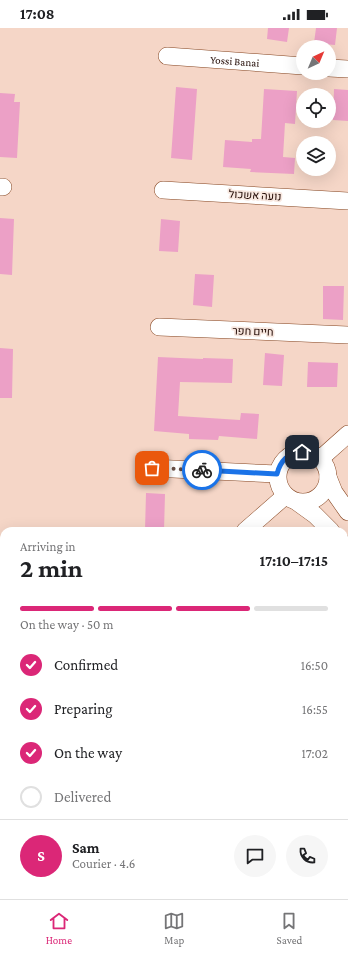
<!DOCTYPE html>
<meta charset="utf-8">
<style>
:root{--surface:#fff;--page:#f6f6f6;--text:#202124;--muted:#757577;--line:#e0e0e0;--accent:#db2777}
body{margin:0;font-family:"Crimson Pro",Heebo,serif;background:var(--page);color:var(--text);height:100vh;display:flex;flex-direction:column;font-size:15px;white-space:nowrap}
*{box-sizing:border-box;margin:0}
p{font-size:13px;color:var(--muted)}
.icon{flex:none;width:22px;height:22px;fill:none;stroke:currentColor;stroke-width:2;stroke-linecap:round;stroke-linejoin:round}
.map{position:relative;flex:1;overflow:hidden}
.drawer{position:absolute;left:0px;top:499px;width:348px;height:372px;display:flex;flex-direction:column;background:var(--surface);border-radius:12px 12px 0 0;box-shadow:0 4px 16px #0002}
.drawer>*{flex:none}
.needle{width:26px;rotate:44deg}
.tools{position:absolute;left:296px;top:12px;display:grid;gap:8px}
.tools a{display:grid;place-items:center;width:40px;height:40px;border-radius:50%;background:var(--surface);box-shadow:0 4px 16px #0002;font-size:20px}
.pin{position:absolute;display:grid;place-items:center;width:34px;height:34px;color:#fff;margin:-17px;border-radius:8px;box-shadow:0 2px 6px #0006}
.courier{position:absolute;display:grid;place-items:center;width:40px;height:40px;margin:-20px;border:3px solid #1a73e8;border-radius:50%;background:#fff;color:#222;box-shadow:0 1px 5px #0007}
.head em{font-style:normal;font-weight:700}
.head div{display:flex;flex-direction:column-reverse}
.head{display:flex;align-items:center;justify-content:space-between;height:68px;padding:0 20px}
h1{font-size:26px;font-weight:700;line-height:30px}
.bar{display:grid;grid-template-columns:repeat(4,1fr);gap:6px 4px;align-content:center;height:48px;padding:0 20px}
.bar i{height:5px;border-radius:3px;background:var(--line)}
.bar .selected{background:var(--accent)}
.bar p{grid-column:span 4}
.line{display:flex;align-items:center;gap:10px;padding:0 20px;border-top:1px solid var(--line)}
.line div{flex:1}
.round{display:grid;place-items:center;flex:none;width:42px;height:42px;border-radius:21px;background:var(--page)}
ol{padding:0 20px;list-style:none}
li{display:flex;align-items:center;gap:12px;height:44px}
li p{margin-inline-start:auto}
li .icon{padding:4px;border-radius:50%;background:var(--accent);color:#fff;stroke-width:4}
li:last-child{color:var(--muted)}
li i{width:22px;height:22px;border:2px solid var(--line);border-radius:50%}
.status{display:flex;justify-content:space-between;align-items:center;height:28px;padding:0 20px;background:var(--surface);direction:ltr}
.status svg{height:11px;fill:currentColor}
.dock{display:flex;justify-content:space-around;align-items:center;height:56px;border-top:1px solid var(--line);background:var(--surface);font-size:11px;color:var(--muted)}
.dock a{display:grid;justify-items:center;gap:2px}
.dock .selected{color:var(--accent)}
.map>svg:first-child{display:block}
.building{fill:#eca0c6}
.lines{fill:none;stroke-linecap:round;stroke-linejoin:round}
.minor-casing{stroke:#864520;stroke-width:18}
.path{stroke:#ab8e83;stroke-width:2.5;stroke-dasharray:1 3;stroke-linecap:butt}
.minor{stroke:#fff;stroke-width:17}
.done{stroke:#694f46;stroke-width:4;stroke-dasharray:0 7.2}
.route{stroke:#1a73e8;stroke-width:5}
.labels{text-anchor:middle;stroke-width:3.5;stroke-linejoin:round;paint-order:stroke}
.street-label{font-size:11px;fill:#1e0600;stroke:#f7e7df}
</style>
<div class="status"><b>17:08</b><svg viewBox="0 0 49 12"><path d="M0 12V9h3v3zM5 12V6h3v6zM10 12V3h3v9zM15 12V0h3v12zM26 1h20v11H26zM47 4h2v5h-2z"/></svg></div>
<div class="map">
<svg width="348" height="871" viewBox="0 0 348 871">
<rect width="100%" height="100%" fill="#f5d6c7"/>
<path class="building" d="M 268,0 L 289,0 L 287,14 L 267,11 Z
M 316,0 L 337,0 L 335,17 L 314,15 Z
M 176,59 L 197,61 L 192,132 L 171,130 Z
M 264,61 L 297,63 L 295,96 L 285,95 L 283,129 L 295,130 L 294,146 L 250,144 L 251,141 L 223,139 L 225,112 L 252,114 L 252,111 L 261,111 Z
M 334,61 L 348,62 L 348,93 L 333,92 Z
M 0,65 L 15,66 L 14,74 L 20,74 L 17,130 L 0,129 Z
M 0,190 L 14,191 L 12,247 L 0,246 Z
M 161,191 L 180,193 L 178,224 L 159,223 Z
M 195,246 L 214,247 L 212,279 L 193,277 Z
M 323,258 L 344,258 L 343,292 L 323,291 Z
M 0,320 L 13,321 L 12,370 L 0,370 Z
M 265,325 L 284,327 L 282,358 L 263,357 Z
M 158,329 L 203,331 L 203,330 L 233,331 L 232,355 L 180,354 L 178,388 L 240,392 L 241,385 L 259,386 L 257,411 L 219,408 L 218,412 L 189,411 L 189,406 L 154,403 Z
M 308,334 L 338,335 L 337,359 L 307,359 Z
M 146,465 L 165,466 L 164,503 L 145,503 Z"/>
<g class="lines">
<defs>
<g id="minor">
<path id="s1" d="M 167,28 L 303,38"/>
<path d="M 329,40 L 348,41"/>
<path d="M 0,159 L 3,159"/>
<path d="M 163,162 L 348,173"/>
<path d="M 159,299 L 348,307"/>
<circle cx="303" cy="449" r="25"/>
<path d="M 320,431 L 348,406"/>
<path d="M 152,440 L 277,446"/>
<path d="M 328,449 L 334,464 L 348,484"/>
<path d="M 297,474 L 315,487 L 331,503"/>
<path d="M 245,503 L 285,468"/>
<path d="M 344,516 L 348,520"/>
</g>
</defs>
<use href="#minor" class="minor-casing"/>
<path class="path" d="M 0,843 L 4,841
M 82,867 L 85,871"/>
<use href="#minor" class="minor"/>
</g>
<g class="lines">
<path class="done" d="M 152,440 L 202,442"/>
<path class="route" d="M 202,442 L 277,446 C 280,433 289,424 302,424"/>
</g>
<g class="labels">
<g class="street-label">
<text dy="4" stroke="none"><textPath href="#s1" startOffset="68">Yossi Banai</textPath></text>
<text transform="translate(255 167) rotate(3)" y="4">נועה אשכול</text>
<text transform="translate(253 303) rotate(2)" y="4">חיים חפר</text>
</g>
</g>
</svg>
<div class="tools">
<a><svg class="needle" viewBox="-14 -14 28 28"><path d="M0-13l5 13h-10z" fill="#e53935"/><path d="M0 13l5-13h-10z" fill="#757577"/></svg></a>
<a><svg class="icon" aria-label="locate" viewBox="0 0 24 24"><circle cx="12" cy="12" r="6"/><path d="M12 2v4M12 18v4M2 12h4M18 12h4"/></svg></a>
<a><svg class="icon" aria-label="layers" viewBox="0 0 24 24"><path d="M12 4l9 5-9 5-9-5zM3 14l9 5 9-5"/></svg></a>
</div>
<div class="pin" style="left:152px;top:440px;background:#ea580c"><svg class="icon" aria-label="bag" viewBox="0 0 24 24"><path d="M5 8h14l-1 12H6zM9 8a3 3 0 0 1 6 0"/></svg></div>
<div class="pin" style="left:302px;top:424px;background:#1f2937"><svg class="icon" aria-label="home" viewBox="0 0 24 24"><path d="M3 11l9-7 9 7M6 9v11h12V9"/></svg></div>
<div class="courier" style="left:202px;top:442px"><svg class="icon" aria-label="bike" viewBox="0 0 24 24"><circle cx="6" cy="16" r="4"/><circle cx="18" cy="16" r="4"/><path d="M6 16l4-8h5l3 8M10 8l3 8H6M13 5h3"/></svg></div>
<section class="drawer">
<div class="head"><div><h1>2 min</h1><p>Arriving in</p></div><em>17:10–17:15</em></div>
<div class="bar"><i class="selected"></i><i class="selected"></i><i class="selected"></i><i></i><p>On the way · 50 m</p></div>
<ol>
<li><svg class="icon" aria-label="check" viewBox="0 0 24 24"><path d="M5 12l5 5 9-10"/></svg>Confirmed<p>16:50</p></li>
<li><svg class="icon" aria-label="check" viewBox="0 0 24 24"><path d="M5 12l5 5 9-10"/></svg>Preparing<p>16:55</p></li>
<li><svg class="icon" aria-label="check" viewBox="0 0 24 24"><path d="M5 12l5 5 9-10"/></svg>On the way<p>17:02</p></li>
<li><i></i>Delivered</li>
</ol>
<div class="line" style="height:72px"><b class="round" style="background:var(--accent);color:#fff">S</b><div><b>Sam</b><p>Courier · 4.6</p></div><a class="round"><svg class="icon" aria-label="chat" viewBox="0 0 24 24"><path d="M4 5h16v11H9l-5 4z"/></svg></a><a class="round"><svg class="icon" aria-label="phone" viewBox="0 0 24 24"><path d="M5 4h4l2 5-3 2q2 4 5 5l2-3 5 2v4C11 20 4 13 5 4z"/></svg></a></div>
</section>
</div>
<nav class="dock">
<a class="selected"><svg class="icon" aria-label="home" viewBox="0 0 24 24"><path d="M3 11l9-7 9 7M6 9v11h12V9"/></svg>Home</a>
<a><svg class="icon" aria-label="map" viewBox="0 0 24 24"><path d="M3 6l6-2 6 2 6-2v14l-6 2-6-2-6 2zM9 4v14M15 6v14"/></svg>Map</a>
<a><svg class="icon" aria-label="saved" viewBox="0 0 24 24"><path d="M7 4h10v16l-5-4-5 4z"/></svg>Saved</a>
</nav>
